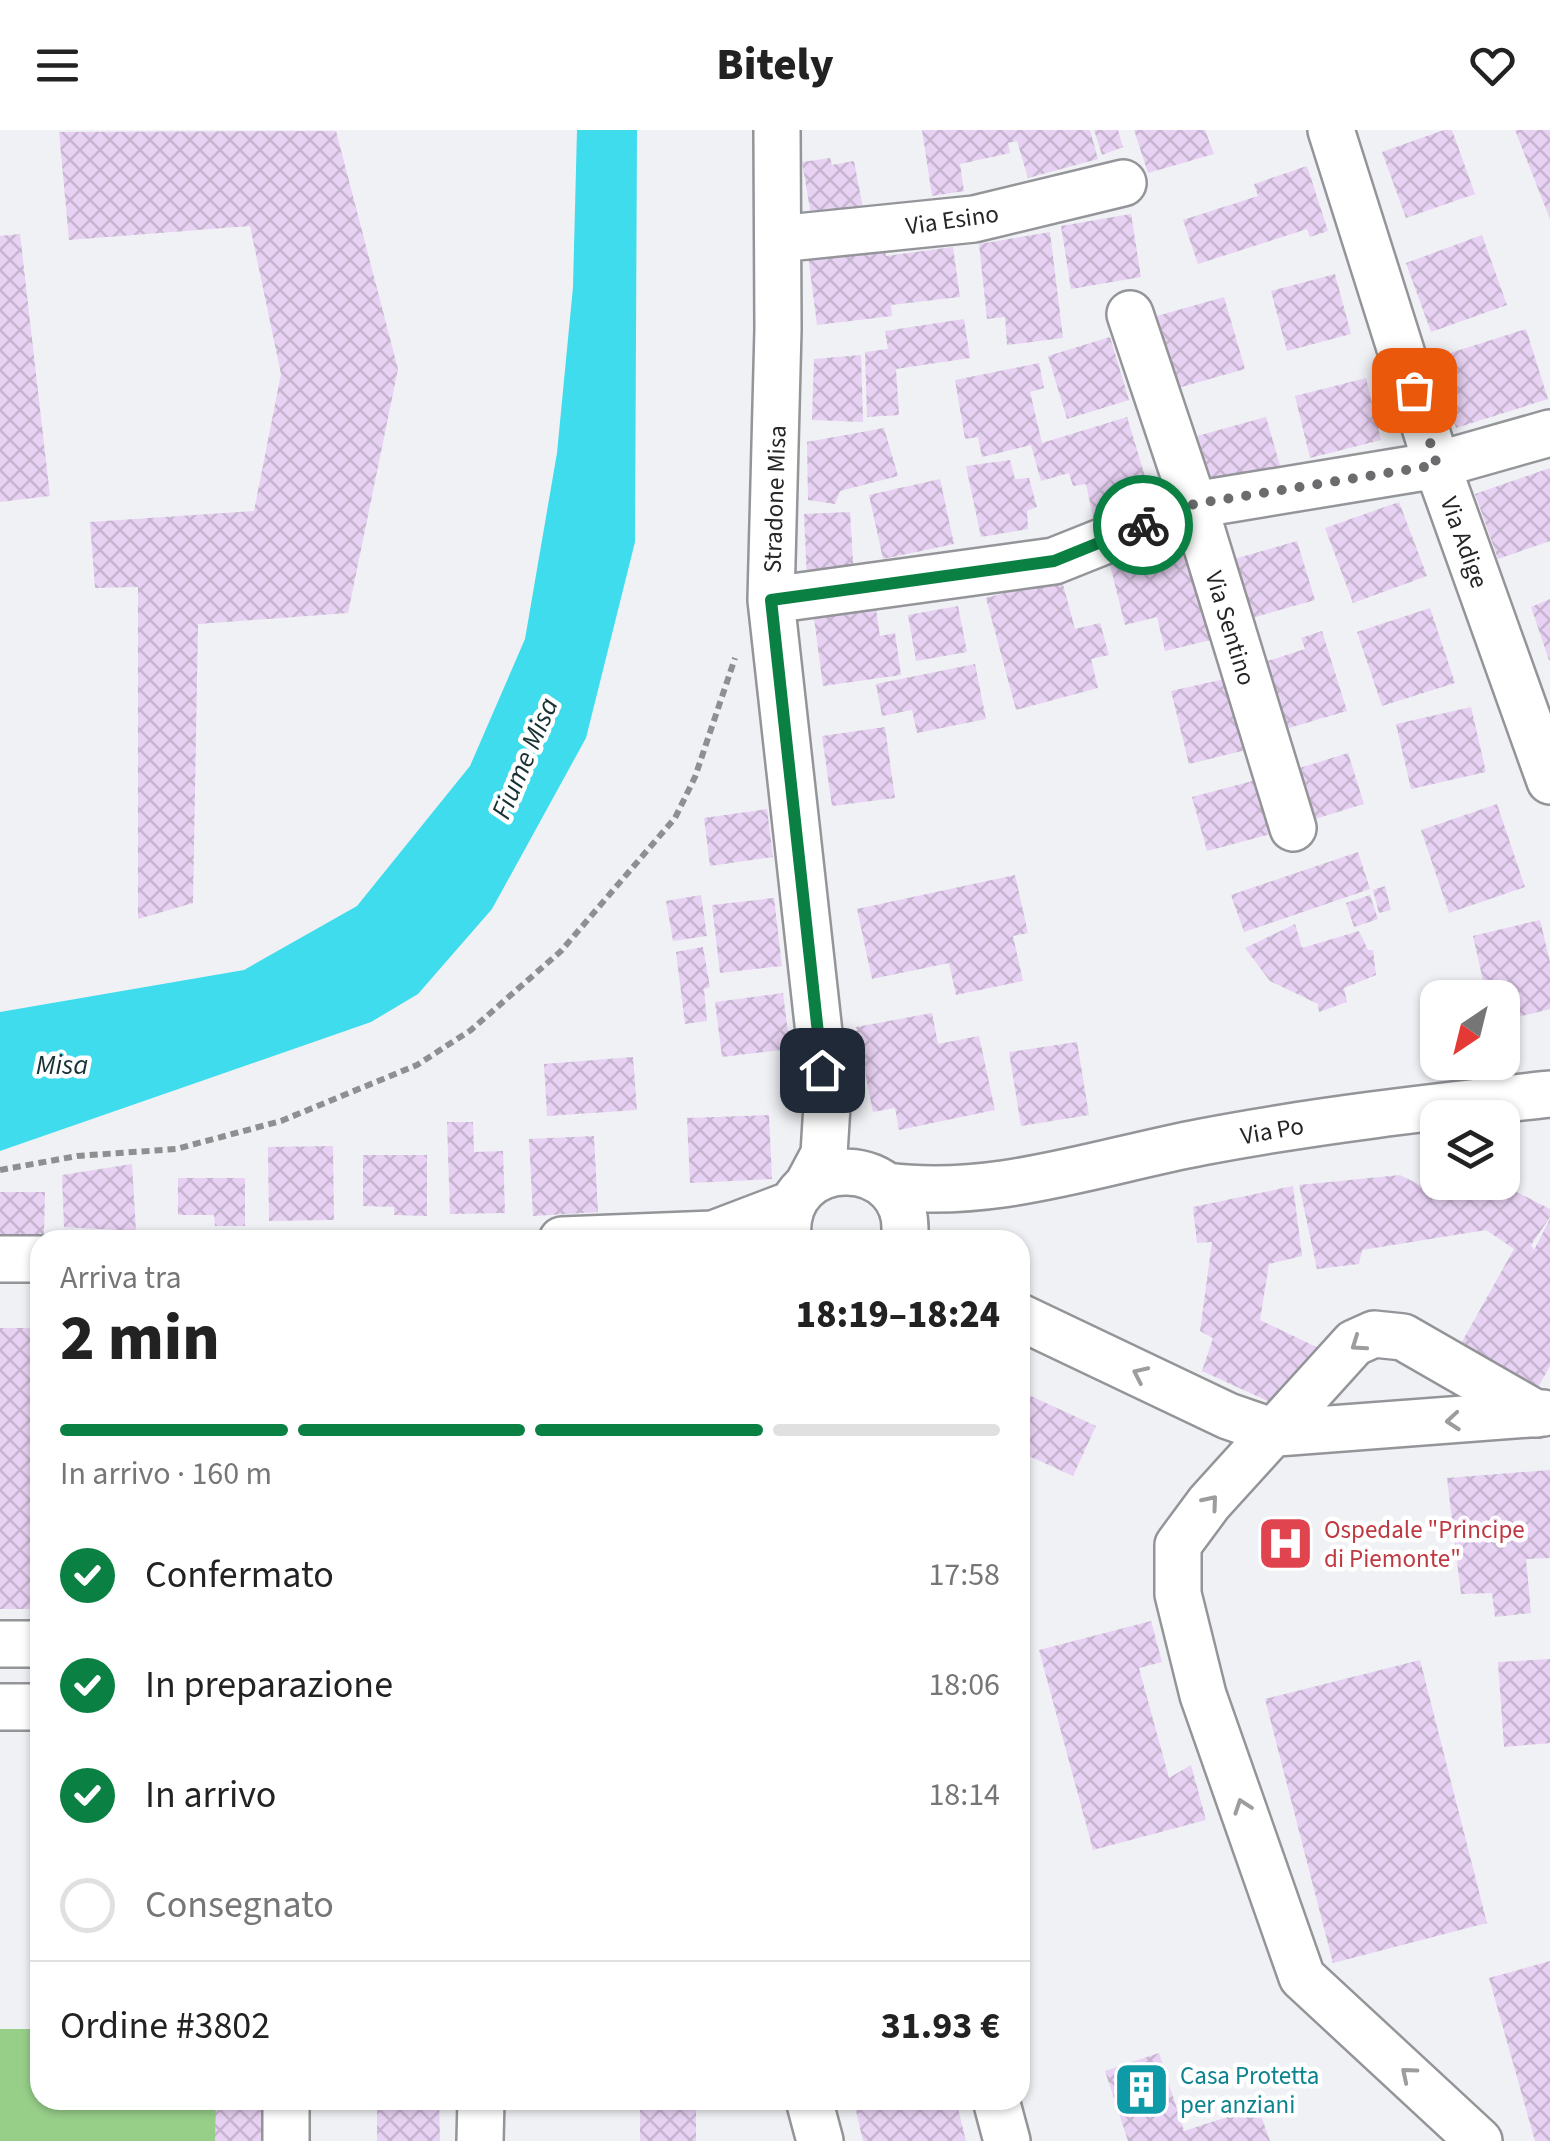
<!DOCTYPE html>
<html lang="it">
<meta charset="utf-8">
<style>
:root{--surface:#fff;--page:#f6f6f6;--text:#222;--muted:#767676;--line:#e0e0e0;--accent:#0b8043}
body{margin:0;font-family:"Source Sans 3",sans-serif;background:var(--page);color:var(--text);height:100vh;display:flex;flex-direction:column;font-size:38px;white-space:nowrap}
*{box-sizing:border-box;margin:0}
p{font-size:32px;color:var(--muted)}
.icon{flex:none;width:55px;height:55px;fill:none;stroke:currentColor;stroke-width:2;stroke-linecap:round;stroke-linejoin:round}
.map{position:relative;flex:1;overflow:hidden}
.panel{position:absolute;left:30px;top:1100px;width:1000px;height:880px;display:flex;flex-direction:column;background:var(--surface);border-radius:30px;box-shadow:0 2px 8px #0004}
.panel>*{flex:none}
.needle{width:65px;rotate:215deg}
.buttons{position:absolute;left:1420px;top:850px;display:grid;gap:20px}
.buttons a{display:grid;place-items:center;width:100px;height:100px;border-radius:20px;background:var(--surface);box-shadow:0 2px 8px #0004;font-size:50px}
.pin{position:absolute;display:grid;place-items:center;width:85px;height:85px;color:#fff;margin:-42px;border-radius:20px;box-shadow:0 5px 15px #0006}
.courier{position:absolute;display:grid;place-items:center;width:100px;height:100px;margin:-50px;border:8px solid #0b8043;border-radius:50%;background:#fff;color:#222;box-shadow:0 2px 12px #0007}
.headline em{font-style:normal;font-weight:800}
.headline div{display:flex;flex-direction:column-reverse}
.headline{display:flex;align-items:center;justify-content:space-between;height:170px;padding:0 30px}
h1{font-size:65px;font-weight:800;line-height:75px}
.bar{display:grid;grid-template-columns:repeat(4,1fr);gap:15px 10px;align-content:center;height:120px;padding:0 30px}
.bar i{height:12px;border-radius:8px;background:var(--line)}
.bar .current{background:var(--accent)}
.bar p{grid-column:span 4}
.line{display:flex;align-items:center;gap:25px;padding:0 30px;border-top:2px solid var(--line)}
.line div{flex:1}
ol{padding:0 30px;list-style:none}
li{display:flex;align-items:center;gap:30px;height:110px}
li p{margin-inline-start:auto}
li .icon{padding:10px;border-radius:50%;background:var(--accent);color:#fff;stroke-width:4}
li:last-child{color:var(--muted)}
li i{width:55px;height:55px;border:5px solid var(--line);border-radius:50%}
header{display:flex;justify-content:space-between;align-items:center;height:130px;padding:0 30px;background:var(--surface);font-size:45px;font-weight:800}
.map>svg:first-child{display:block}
.grass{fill:#97cf89}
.water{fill:#3edced}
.building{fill:url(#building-cross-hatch)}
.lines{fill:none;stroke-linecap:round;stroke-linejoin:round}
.minor-casing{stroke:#949599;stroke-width:50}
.path{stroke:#8e8f91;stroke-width:6;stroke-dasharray:8 5;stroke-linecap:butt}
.minor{stroke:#fff;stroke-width:45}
.oneway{stroke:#9d9d9d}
.done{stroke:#6c6c6e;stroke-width:10;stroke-dasharray:0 18}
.route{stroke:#0b8043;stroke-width:12}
.labels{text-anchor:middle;stroke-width:9;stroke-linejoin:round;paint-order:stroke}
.street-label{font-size:25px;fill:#252526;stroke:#fff}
.health-label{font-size:25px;fill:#be3a42;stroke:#fff;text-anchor:start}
.culture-label{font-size:25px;fill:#0d838f;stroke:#fff;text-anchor:start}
.water-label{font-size:28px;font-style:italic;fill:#183134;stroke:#fff}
</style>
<header><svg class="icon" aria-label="menu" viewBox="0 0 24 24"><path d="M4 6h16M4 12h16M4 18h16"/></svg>Bitely<svg class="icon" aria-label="heart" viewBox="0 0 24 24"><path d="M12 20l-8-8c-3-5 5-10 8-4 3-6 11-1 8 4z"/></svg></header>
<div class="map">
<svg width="1550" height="2011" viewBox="0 0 1550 2011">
<defs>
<pattern id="building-cross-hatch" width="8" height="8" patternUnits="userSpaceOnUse" patternTransform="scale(2.5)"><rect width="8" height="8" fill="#e8d2f3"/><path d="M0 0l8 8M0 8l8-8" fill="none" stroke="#c7b4d0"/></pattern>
</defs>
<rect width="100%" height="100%" fill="#eff1f4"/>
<path class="grass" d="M 0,1899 L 40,1899 L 40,1970 L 268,1970 L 267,2011 L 0,2011 Z"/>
<path class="water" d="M 577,0 L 637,0 L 635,412 L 586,608 L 492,779 L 418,864 L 371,892 L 0,1021 L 0,882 L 244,840 L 357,776 L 470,636 L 525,509 L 557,323 L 573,157 Z"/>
<path class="building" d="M 922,0 L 1090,0 L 1098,29 L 1028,48 L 1017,11 L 1008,13 L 1010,23 L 960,34 L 964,61 L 932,66 Z
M 1094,0 L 1118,0 L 1123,17 L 1102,25 Z
M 1134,0 L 1205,0 L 1214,24 L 1148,43 Z
M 1444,0 L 1452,0 L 1475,64 L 1406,88 L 1382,22 Z
M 1515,0 L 1550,0 L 1550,89 Z
M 336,1 L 398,239 L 348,483 L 198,494 L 193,773 L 138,789 L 138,457 L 95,458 L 90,392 L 254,381 L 281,244 L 250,96 L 69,110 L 59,2 Z
M 830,28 L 832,35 L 854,31 L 865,89 L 813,96 L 802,32 Z
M 1307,36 L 1328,101 L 1310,107 L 1307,99 L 1198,134 L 1183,90 L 1258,66 L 1254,54 Z
M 1131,84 L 1141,147 L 1071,159 L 1061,96 Z
M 1050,102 L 1063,208 L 1007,215 L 1005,187 L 987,189 L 979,114 Z
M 20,104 L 50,366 L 0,372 L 0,106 Z
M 1482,105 L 1507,175 L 1431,202 L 1406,133 Z
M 885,115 L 886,126 L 953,117 L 960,167 L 891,175 L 892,186 L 817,195 L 808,125 Z
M 1335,144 L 1351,204 L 1287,221 L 1271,161 Z
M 1224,167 L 1245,239 L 1171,260 L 1150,188 Z
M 964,189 L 970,228 L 896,239 L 899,285 L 867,287 L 865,222 L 888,219 L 885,201 Z
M 1526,199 L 1548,269 L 1456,298 L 1434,228 Z
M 1110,207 L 1129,270 L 1067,289 L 1048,226 Z
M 861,225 L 863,292 L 812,290 L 814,229 Z
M 1039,233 L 1044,258 L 1030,262 L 1042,313 L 1127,287 L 1155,379 L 1094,392 L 1086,354 L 1073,356 L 1069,343 L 1041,351 L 1031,315 L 982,327 L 978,307 L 965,309 L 955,250 Z
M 1366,248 L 1381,310 L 1310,328 L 1295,266 Z
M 1266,287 L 1281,339 L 1211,358 L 1197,306 Z
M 884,298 L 898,346 L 840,361 L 835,374 L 808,370 L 807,312 Z
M 1010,330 L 1015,349 L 1029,348 L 1037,377 L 1027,381 L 1028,399 L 981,407 L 966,336 Z
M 1550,338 L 1550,411 L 1498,429 L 1475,364 Z
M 940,349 L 954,414 L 883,429 L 869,365 Z
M 1399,372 L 1427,446 L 1353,473 L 1325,398 Z
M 850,382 L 854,448 L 807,450 L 804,384 Z
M 1190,408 L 1215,509 L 1165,521 L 1157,487 L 1125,495 L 1108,427 Z
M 1297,411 L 1315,470 L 1252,488 L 1234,429 Z
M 1061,447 L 1075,499 L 1100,493 L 1109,525 L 1091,529 L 1098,558 L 1016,580 L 986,468 Z
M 1550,469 L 1550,530 L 1549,530 L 1531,477 Z
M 958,476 L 967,522 L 916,531 L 908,485 Z
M 1430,478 L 1455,553 L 1382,576 L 1357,502 Z
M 876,479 L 880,506 L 895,503 L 901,545 L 823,556 L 814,488 Z
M 1322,501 L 1347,581 L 1282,600 L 1261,533 L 1305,519 L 1301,508 Z
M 975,534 L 986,589 L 917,603 L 912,580 L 882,586 L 876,554 Z
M 1229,548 L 1246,620 L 1189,634 L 1171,561 Z
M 1471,577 L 1486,642 L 1411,659 L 1396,594 Z
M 885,597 L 895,668 L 832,676 L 822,606 Z
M 1348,623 L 1364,674 L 1305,692 L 1290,641 Z
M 1256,650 L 1271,704 L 1207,721 L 1192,667 Z
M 1497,674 L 1525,757 L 1449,783 L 1421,700 Z
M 767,679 L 773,727 L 710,736 L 704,688 Z
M 1358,722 L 1370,759 L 1244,802 L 1231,765 Z
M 1015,745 L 1028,803 L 1013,806 L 1023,851 L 956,865 L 949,833 L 872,849 L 857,779 Z
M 1385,756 L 1391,780 L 1379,783 L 1373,760 Z
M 701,765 L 707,806 L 673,811 L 666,771 Z
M 1370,765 L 1378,789 L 1354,797 L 1346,773 Z
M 774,768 L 782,836 L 720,843 L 712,775 Z
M 1540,790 L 1550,832 L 1550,879 L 1502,891 L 1502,868 L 1486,864 L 1473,806 Z
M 1295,794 L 1302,818 L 1359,801 L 1368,820 L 1373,820 L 1376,845 L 1344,858 L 1347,872 L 1319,882 L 1318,874 L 1270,851 L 1245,818 Z
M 703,817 L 710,857 L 704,859 L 707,891 L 685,894 L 676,822 Z
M 783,863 L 790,919 L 722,927 L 715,872 Z
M 932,883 L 938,914 L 979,906 L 995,980 L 899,1000 L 895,978 L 873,982 L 856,897 Z
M 1077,912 L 1089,985 L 1021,996 L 1009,922 Z
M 633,927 L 637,980 L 547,986 L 544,934 Z
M 769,985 L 772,1049 L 690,1053 L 687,988 Z
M 447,992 L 473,992 L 474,1022 L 503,1021 L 505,1083 L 450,1084 Z
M 594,1006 L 598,1082 L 533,1086 L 529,1009 Z
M 333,1016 L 334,1090 L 269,1091 L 268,1017 Z
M 363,1025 L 427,1025 L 427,1086 L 394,1085 L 394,1077 L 363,1076 Z
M 132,1034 L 136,1101 L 64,1097 L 62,1045 Z
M 1400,1045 L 1422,1056 L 1438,1051 L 1505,1056 L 1550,1079 L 1550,1087 L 1531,1115 L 1534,1120 L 1550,1089 L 1550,1236 L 1536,1261 L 1458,1219 L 1514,1119 L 1486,1100 L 1362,1120 L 1359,1134 L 1317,1139 L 1299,1055 Z
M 178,1048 L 245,1048 L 245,1096 L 215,1096 L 214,1085 L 178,1085 Z
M 1293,1056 L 1302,1126 L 1269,1134 L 1260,1190 L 1331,1224 L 1283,1278 L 1202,1241 L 1213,1208 L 1200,1201 L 1212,1112 L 1197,1113 L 1193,1077 Z
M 0,1062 L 45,1062 L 44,1105 L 0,1106 Z
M 0,1198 L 40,1198 L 40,1479 L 0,1479 Z
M 1020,1261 L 1096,1296 L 1073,1346 L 1020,1322 Z
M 1550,1340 L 1550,1428 L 1526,1429 L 1531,1483 L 1495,1487 L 1492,1463 L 1461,1464 L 1447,1348 Z
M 1151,1491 L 1162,1532 L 1139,1538 L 1169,1648 L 1191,1635 L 1206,1690 L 1093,1720 L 1039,1520 Z
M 1550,1529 L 1550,1613 L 1504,1617 L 1498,1532 Z
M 1420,1530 L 1487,1793 L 1333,1833 L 1265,1569 Z
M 1550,1831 L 1550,2011 L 1535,2011 L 1489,1848 Z
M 1159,1923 L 1184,2001 L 1258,1977 L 1270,2011 L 1128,2011 L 1105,1941 Z
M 216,1970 L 268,1970 L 267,2011 L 215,2011 Z
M 377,1970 L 439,1970 L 440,2011 L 377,2011 Z
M 640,1970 L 696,1970 L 696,2011 L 640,2011 Z
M 863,1970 L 956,1970 L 966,2011 L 863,2011 L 854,1972 Z"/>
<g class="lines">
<defs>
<path id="minor" d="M 777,0 L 778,199 L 771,470 L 827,975 L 824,1024 L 808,1054
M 1331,0 L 1437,335 L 1550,651
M 778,109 L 974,89 L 1123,53
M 1130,184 L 1194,375 L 1293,698
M 771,470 L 1054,431 L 1194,375 L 1437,335 L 1550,303
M 887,1056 C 994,1070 1097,1032 1202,1012 C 1317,990 1434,977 1550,964
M 562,1110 L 713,1104 L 792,1074
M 788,1110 C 779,1016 918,1023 904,1110
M 0,1129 L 40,1129
M 1020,1187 L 1228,1286 L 1277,1303 L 1543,1283
M 0,1514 L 40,1514
M 0,1577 L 40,1577
M 809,1970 L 820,2011
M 996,1970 L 1007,2011
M 286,2011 L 286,1970
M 480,2011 L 481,1970
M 1479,2011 L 1302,1847 L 1203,1565 L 1178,1464 L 1178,1415 L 1209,1373 L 1354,1213 L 1374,1204 L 1403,1207 L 1537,1284"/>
</defs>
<use href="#minor" class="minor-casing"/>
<path class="path" d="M 0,1040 L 77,1026 L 176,1019 L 281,991 L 417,935 L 471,900 L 561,821 L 675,688 L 695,647 L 735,528"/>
<use href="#minor" class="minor"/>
</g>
<defs><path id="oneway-chevron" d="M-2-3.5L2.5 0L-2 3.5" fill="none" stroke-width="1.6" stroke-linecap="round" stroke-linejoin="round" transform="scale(2.5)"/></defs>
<g class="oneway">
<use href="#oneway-chevron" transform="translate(1358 1214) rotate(145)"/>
<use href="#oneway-chevron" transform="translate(1140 1244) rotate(-155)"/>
<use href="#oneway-chevron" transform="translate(1453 1291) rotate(175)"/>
<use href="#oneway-chevron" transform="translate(1211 1372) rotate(-50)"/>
<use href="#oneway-chevron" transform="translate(1242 1676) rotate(-109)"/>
<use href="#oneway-chevron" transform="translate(1408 1944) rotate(-140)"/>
</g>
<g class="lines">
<path class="done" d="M 1143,395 L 1194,374 L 1437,335 L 1414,260"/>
<path class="route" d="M 822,940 L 771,470 L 1054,431 L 1143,395"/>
</g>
<defs>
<symbol id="hospital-square" viewBox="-11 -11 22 22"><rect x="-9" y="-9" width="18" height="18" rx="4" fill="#e0444e" stroke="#fff"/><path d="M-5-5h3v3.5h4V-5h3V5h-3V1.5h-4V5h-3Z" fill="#fff"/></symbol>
<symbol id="building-square" viewBox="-11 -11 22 22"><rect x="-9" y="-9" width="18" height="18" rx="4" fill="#0f9aa8" stroke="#fff"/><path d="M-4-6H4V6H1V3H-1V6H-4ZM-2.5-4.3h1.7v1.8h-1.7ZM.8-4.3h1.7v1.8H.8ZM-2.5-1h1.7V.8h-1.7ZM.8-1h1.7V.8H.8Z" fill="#fff"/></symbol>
</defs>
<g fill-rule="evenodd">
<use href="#hospital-square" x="1254" y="1382" width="63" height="63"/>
<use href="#building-square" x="1110" y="1928" width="63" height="63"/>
</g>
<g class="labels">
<g class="street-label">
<text transform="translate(952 89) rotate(-8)" y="9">Via Esino</text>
<text transform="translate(774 369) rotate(-88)" y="9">Stradone Misa</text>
<text transform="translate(1465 412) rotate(70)" y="9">Via Adige</text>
<text transform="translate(1231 498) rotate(73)" y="9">Via Sentino</text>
<text transform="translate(1272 1000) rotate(-10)" y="9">Via Po</text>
</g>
<g class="health-label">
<text x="1324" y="1408">Ospedale "Principe<tspan x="1324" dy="29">di Piemonte"</tspan></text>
</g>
<g class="culture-label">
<text x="1180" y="1954">Casa Protetta<tspan x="1180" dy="29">per anziani</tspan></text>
</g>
<g class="water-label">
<text transform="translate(524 628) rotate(-67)" y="10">Fiume Misa</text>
<text x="62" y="944">Misa</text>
</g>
</g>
</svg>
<div class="buttons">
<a><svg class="needle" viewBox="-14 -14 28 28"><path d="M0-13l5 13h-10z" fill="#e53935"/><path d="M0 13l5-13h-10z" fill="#767676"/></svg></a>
<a><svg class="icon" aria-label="layers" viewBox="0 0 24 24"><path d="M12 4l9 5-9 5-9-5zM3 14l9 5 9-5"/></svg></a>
</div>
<div class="pin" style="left:1414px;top:260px;background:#ea580c"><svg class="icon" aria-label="bag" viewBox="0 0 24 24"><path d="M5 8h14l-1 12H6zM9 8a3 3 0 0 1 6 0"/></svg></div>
<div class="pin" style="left:822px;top:940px;background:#1f2937"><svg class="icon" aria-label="home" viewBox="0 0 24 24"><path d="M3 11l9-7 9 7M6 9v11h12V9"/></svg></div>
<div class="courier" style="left:1143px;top:395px"><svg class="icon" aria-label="bike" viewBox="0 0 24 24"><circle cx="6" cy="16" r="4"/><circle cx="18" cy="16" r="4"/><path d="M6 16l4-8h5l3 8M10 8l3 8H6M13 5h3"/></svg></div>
<section class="panel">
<div class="headline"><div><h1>2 min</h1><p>Arriva tra</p></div><em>18:19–18:24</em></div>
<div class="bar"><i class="current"></i><i class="current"></i><i class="current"></i><i></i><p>In arrivo · 160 m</p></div>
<ol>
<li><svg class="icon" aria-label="check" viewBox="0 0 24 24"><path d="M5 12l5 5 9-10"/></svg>Confermato<p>17:58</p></li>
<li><svg class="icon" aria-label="check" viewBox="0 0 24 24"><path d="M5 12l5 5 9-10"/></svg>In preparazione<p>18:06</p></li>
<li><svg class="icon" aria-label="check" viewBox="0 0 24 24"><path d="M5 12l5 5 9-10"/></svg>In arrivo<p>18:14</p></li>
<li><i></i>Consegnato</li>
</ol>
<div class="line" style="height:130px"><div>Ordine #3802</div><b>31.93 €</b></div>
</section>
</div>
